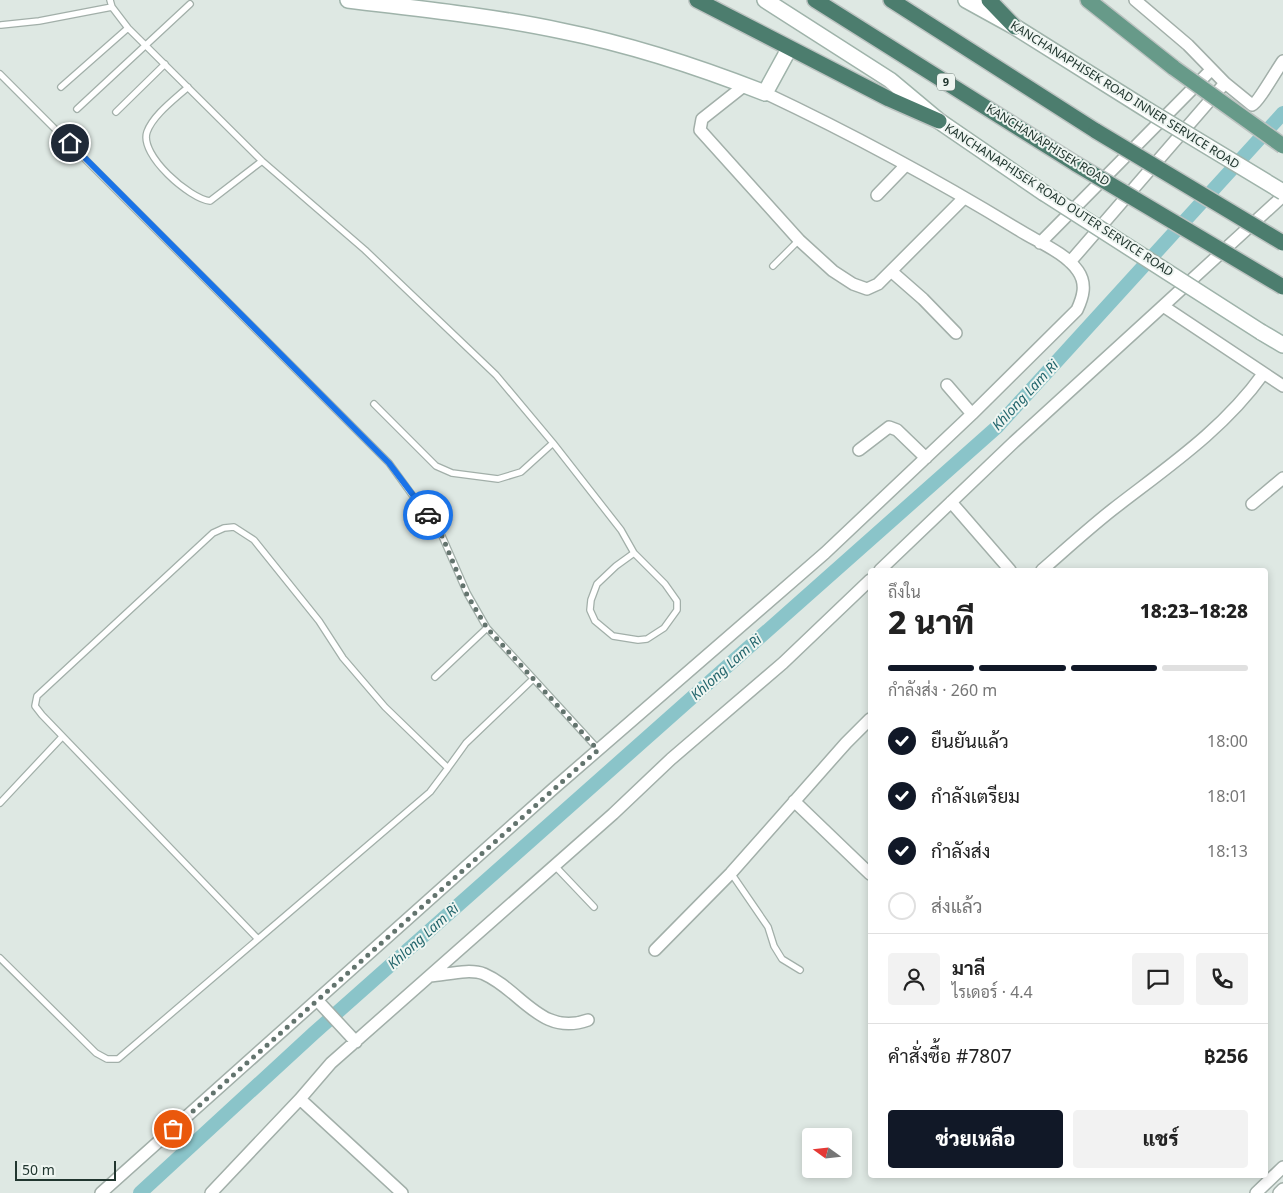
<!DOCTYPE html>
<html lang="th">
<meta charset="utf-8">
<style>
:root{--surface:#fff;--page:#f2f2f2;--text:#222;--muted:#767676;--line:#e0e0e0;--accent:#111827}
body{margin:0;font-family:"Noto Sans",Sarabun,sans-serif;background:var(--page);color:var(--text);height:100vh;display:flex;flex-direction:column;font-size:19px;white-space:nowrap}
*{box-sizing:border-box;margin:0}
p{font-size:16px;color:var(--muted)}
.icon{flex:none;width:28px;height:28px;fill:none;stroke:currentColor;stroke-width:2;stroke-linecap:round;stroke-linejoin:round}
.map{position:relative;flex:1;overflow:hidden}
.details{position:absolute;left:868px;top:568px;width:400px;height:610px;display:flex;flex-direction:column;background:var(--surface);border-radius:5px;box-shadow:0 2px 8px #0003}
.details>*{flex:none}
.needle{width:32px;rotate:285deg}
.buttons{position:absolute;left:802px;top:1128px;display:grid;gap:10px}
.buttons a{display:grid;place-items:center;width:50px;height:50px;border-radius:5px;background:var(--surface);box-shadow:0 2px 8px #0003;font-size:25px}
.scale{position:absolute;left:15px;bottom:12px;width:101px;box-sizing:border-box;padding-left:5px;border:2px solid #21362f;border-top:0;font-size:14px;line-height:18px;white-space:nowrap;color:#21362f;-webkit-text-stroke:4px #eef5f1;paint-order:stroke}
.pin{position:absolute;display:grid;place-items:center;width:42px;height:42px;color:#fff;margin:-21px;border:2px solid #fff;border-radius:50%;box-shadow:0 1px 5px #0007}
.courier{position:absolute;display:grid;place-items:center;width:50px;height:50px;margin:-25px;border:4px solid #1a73e8;border-radius:50%;background:#fff;color:#222;box-shadow:0 1px 6px #0007}
.head em{font-style:normal;font-weight:800}
.head div{display:flex;flex-direction:column-reverse}
.head{display:flex;align-items:center;justify-content:space-between;height:85px;padding:0 20px}
h1{font-size:32px;font-weight:800;line-height:38px}
.bar{display:grid;grid-template-columns:repeat(4,1fr);gap:8px 5px;align-content:center;height:60px;padding:0 20px}
.bar i{height:6px;border-radius:4px;background:var(--line)}
.bar .on{background:var(--accent)}
.bar p{grid-column:span 4}
.line{display:flex;align-items:center;gap:12px;padding:0 20px;border-top:1px solid var(--line)}
.line div{flex:1}
.round{display:grid;place-items:center;flex:none;width:52px;height:52px;border-radius:5px;background:var(--page)}
ol{padding:0 20px;list-style:none}
li{display:flex;align-items:center;gap:15px;height:55px}
li p{margin-inline-start:auto}
li .icon{padding:5px;border-radius:50%;background:var(--accent);color:#fff;stroke-width:4}
li:last-child{color:var(--muted)}
li i{width:28px;height:28px;border:2px solid var(--line);border-radius:50%}
.action{display:flex;gap:10px;margin-top:auto;padding:10px 20px}
.action a{flex:1;height:58px;border-radius:5px;background:var(--accent);color:#fff;font-size:20px;font-weight:800;line-height:58px;text-align:center}
.action a+a{background:var(--page);color:var(--text)}
.map>svg:first-child{display:block}
.lines{fill:none;stroke-linecap:round;stroke-linejoin:round}
.canal{stroke:#8ac4c9;stroke-width:14}
.service-casing{stroke:#a2afa9;stroke-width:8}
.minor-casing{stroke:#a2afa9;stroke-width:14}
.secondary-casing{stroke:#9fb3aa;stroke-width:18}
.primary-casing{stroke:#bcc3c1;stroke-width:18}
.trunk-casing{stroke:#bcc3c1;stroke-width:18}
.service{stroke:#fff;stroke-width:5.5}
.minor{stroke:#fff;stroke-width:11}
.secondary{stroke:#fff;stroke-width:15}
.primary{stroke:#679a89;stroke-width:15}
.trunk{stroke:#4c7d6e;stroke-width:15}
.secondary-bridge-casing{stroke:#9fb3aa;stroke-width:18;stroke-linecap:butt}
.primary-bridge-casing{stroke:#bcc3c1;stroke-width:18;stroke-linecap:butt}
.trunk-bridge-casing{stroke:#bcc3c1;stroke-width:18;stroke-linecap:butt}
.secondary-bridge{stroke:#fff;stroke-width:15}
.primary-bridge{stroke:#679a89;stroke-width:15}
.trunk-bridge{stroke:#4c7d6e;stroke-width:15}
.done{stroke:#63746e;stroke-width:5;stroke-dasharray:0 9}
.route{stroke:#1a73e8;stroke-width:6}
.labels{text-anchor:middle;stroke-width:4;stroke-linejoin:round;paint-order:stroke}
.shield{fill:#eef5f1;stroke:#5e6f69;stroke-width:1}
.shield-label{font-size:11px;font-weight:bold;fill:#21362f}
.street-label{font-size:12px;fill:#21362f;stroke:#eef5f1}
.water-label{font-size:14px;font-style:italic;fill:#22656c;stroke:#eef5f1}
</style>
<div class="map">
<svg width="1283" height="1193" viewBox="0 0 1283 1193">
<rect width="100%" height="100%" fill="#dee8e3"/>
<g class="lines">
<path class="canal" d="M 140,1193 L 314,1033 L 997,427 L 1283,113"/>
<defs>
<path id="service" d="M 110,0 L 112,7 L 128,28 L 262,161 L 365,250 L 496,375 L 553,443 L 621,530 L 634,553 L 665,584 L 677,601 L 677,610 L 664,628 L 647,639 L 638,640 L 613,636 L 595,621 L 590,610 L 591,600 L 597,584 L 616,566 L 634,553
M 1,25 L 39,21 L 112,7
M 0,74 L 389,463 L 442,536 L 467,593 L 487,628 L 599,750
M 61,87 L 128,28
M 188,87 C 175,99 153,115 147,132 C 139,155 190,199 210,201 L 262,161
M 77,109 L 190,4
M 116,112 L 165,64
M 773,266 L 799,240
M 374,404 L 436,466 L 452,473 L 498,479 L 521,472 L 553,443
M 435,677 L 487,628
M 0,803 L 62,737
M 555,866 L 594,907
M 731,873 L 768,927 L 774,946 L 782,959 L 800,970
M 258,939 L 42,715 L 35,706 L 37,696 L 213,533 L 224,528 L 234,527 L 254,540 L 319,621 L 343,658 L 385,707 L 448,768 L 466,743 L 532,680
M 0,958 L 96,1053 L 107,1059 L 118,1059 L 430,792 L 448,768"/>
<path id="minor" d="M 1135,0 L 1188,45 L 1225,83 L 1252,105 C 1258,103 1277,69 1283,61
M 745,85 L 702,119 L 700,130 L 799,240 L 833,271 L 853,284 L 867,289 L 878,284 L 964,198
M 877,195 L 906,165
M 1283,196 L 1163,306 L 1283,386
M 1040,243 L 1211,70
M 1070,262 L 1225,83
M 891,271 L 923,299 L 956,333
M 947,385 L 972,414
M 859,450 L 889,427 L 897,430 L 926,458
M 951,502 L 1010,570
M 1252,504 L 1283,478
M 880,570 L 1014,442 L 1163,306
M 1042,570 C 1065,550 1088,529 1112,510 C 1166,468 1223,430 1263,374
M 794,801 L 870,874
M 655,950 L 731,873 L 846,743 L 870,719
M 430,976 C 446,975 469,968 484,974 C 521,990 541,1037 588,1020
M 317,1000 L 356,1042
M 101,1193 L 553,789 L 825,553 L 972,414 L 1077,310 C 1083,297 1087,284 1078,271 C 1066,253 1038,242 1019,230 C 937,180 852,134 765,93
M 211,1193 L 300,1099
M 402,1193 L 300,1099 L 331,1063 L 613,814 L 671,759 L 783,663 L 870,580
M 1256,1193 L 1283,1167
M 1279,1193 L 1283,1189"/>
<path id="secondary" d="M 348,0 C 420,9 492,16 562,31 C 632,45 699,67 765,93 L 789,49
M 765,0 L 890,80 L 939,121 L 1044,193
M 966,0 L 1015,27 L 1149,111
M 1261,332 L 1283,345"/>
<path id="primary" d="M 1088,0 L 1174,68"/>
<path id="trunk" d="M 697,0 L 889,99 L 939,121
M 815,0 L 1076,164
M 891,0 L 1096,131
M 989,0 L 1015,27"/>
</defs>
<use href="#service" class="service-casing"/>
<use href="#minor" class="minor-casing"/>
<use href="#secondary" class="secondary-casing"/>
<use href="#primary" class="primary-casing"/>
<use href="#trunk" class="trunk-casing"/>
<use href="#service" class="service"/>
<use href="#minor" class="minor"/>
<use href="#secondary" class="secondary"/>
<use href="#primary" class="primary"/>
<use href="#trunk" class="trunk"/>
<defs>
<path id="secondary-bridge" d="M 1149,111 L 1283,192
M 1044,193 L 1261,332"/>
<path id="primary-bridge" d="M 1174,68 L 1283,146"/>
<path id="trunk-bridge" d="M 1096,131 L 1283,243
M 1076,164 L 1283,287"/>
</defs>
<use href="#secondary-bridge" class="secondary-bridge-casing"/>
<use href="#primary-bridge" class="primary-bridge-casing"/>
<use href="#trunk-bridge" class="trunk-bridge-casing"/>
<use href="#secondary-bridge" class="secondary-bridge"/>
<use href="#primary-bridge" class="primary-bridge"/>
<use href="#trunk-bridge" class="trunk-bridge"/>
</g>
<g class="lines">
<path class="done" d="M 173,1129 L 598,750 L 487,628 L 466,593 L 442,536 L 428,515"/>
<path class="route" d="M 70,143 L 389,463 L 428,515"/>
</g>
<g class="labels">
<rect class="shield" x="937" y="73.5" width="18" height="17" rx="4"/>
<g class="shield-label">
<text x="946" y="86">9</text>
</g>
<g class="street-label">
<text transform="translate(1125 95) rotate(32)" y="4">KANCHANAPHISEK ROAD INNER SERVICE ROAD</text>
<text transform="translate(1048 145) rotate(32)" y="4">KANCHANAPHISEK ROAD</text>
<text transform="translate(1059 200) rotate(33)" y="4">KANCHANAPHISEK ROAD OUTER SERVICE ROAD</text>
</g>
<g class="water-label">
<text transform="translate(1025 395) rotate(-47)" y="5">Khlong Lam Ri</text>
<text transform="translate(726 667) rotate(-42)" y="5">Khlong Lam Ri</text>
<text transform="translate(423 936) rotate(-42)" y="5">Khlong Lam Ri</text>
</g>
</g>
</svg>
<div class="buttons">
<a><svg class="needle" viewBox="-14 -14 28 28"><path d="M0-13l5 13h-10z" fill="#e53935"/><path d="M0 13l5-13h-10z" fill="#767676"/></svg></a>
</div>
<div class="scale">50 m</div>
<div class="pin" style="left:173px;top:1129px;background:#ea580c"><svg class="icon" aria-label="bag" viewBox="0 0 24 24"><path d="M5 8h14l-1 12H6zM9 8a3 3 0 0 1 6 0"/></svg></div>
<div class="pin" style="left:70px;top:143px;background:#1f2937"><svg class="icon" aria-label="home" viewBox="0 0 24 24"><path d="M3 11l9-7 9 7M6 9v11h12V9"/></svg></div>
<div class="courier" style="left:428px;top:515px"><svg class="icon" aria-label="car" viewBox="0 0 24 24"><path d="M5 17H2v-5l4-1 3-4h7l3 4 3 1v5h-3M9 17h6M6 11h13"/><circle cx="7" cy="17" r="2"/><circle cx="17" cy="17" r="2"/></svg></div>
<section class="details">
<div class="head"><div><h1>2 นาที</h1><p>ถึงใน</p></div><em>18:23–18:28</em></div>
<div class="bar"><i class="on"></i><i class="on"></i><i class="on"></i><i></i><p>กำลังส่ง · 260 m</p></div>
<ol>
<li><svg class="icon" aria-label="check" viewBox="0 0 24 24"><path d="M5 12l5 5 9-10"/></svg>ยืนยันแล้ว<p>18:00</p></li>
<li><svg class="icon" aria-label="check" viewBox="0 0 24 24"><path d="M5 12l5 5 9-10"/></svg>กำลังเตรียม<p>18:01</p></li>
<li><svg class="icon" aria-label="check" viewBox="0 0 24 24"><path d="M5 12l5 5 9-10"/></svg>กำลังส่ง<p>18:13</p></li>
<li><i></i>ส่งแล้ว</li>
</ol>
<div class="line" style="height:90px"><a class="round"><svg class="icon" aria-label="person" viewBox="0 0 24 24"><circle cx="12" cy="8" r="4"/><path d="M4 21q1-7 8-7t8 7"/></svg></a><div><b>มาลี</b><p>ไรเดอร์ · 4.4</p></div><a class="round"><svg class="icon" aria-label="chat" viewBox="0 0 24 24"><path d="M4 5h16v11H9l-5 4z"/></svg></a><a class="round"><svg class="icon" aria-label="phone" viewBox="0 0 24 24"><path d="M5 4h4l2 5-3 2q2 4 5 5l2-3 5 2v4C11 20 4 13 5 4z"/></svg></a></div>
<div class="line" style="height:65px"><div>คำสั่งซื้อ #7807</div><b>฿256</b></div>
<div class="action"><a>ช่วยเหลือ</a><a>แชร์</a></div>
</section>
</div>
